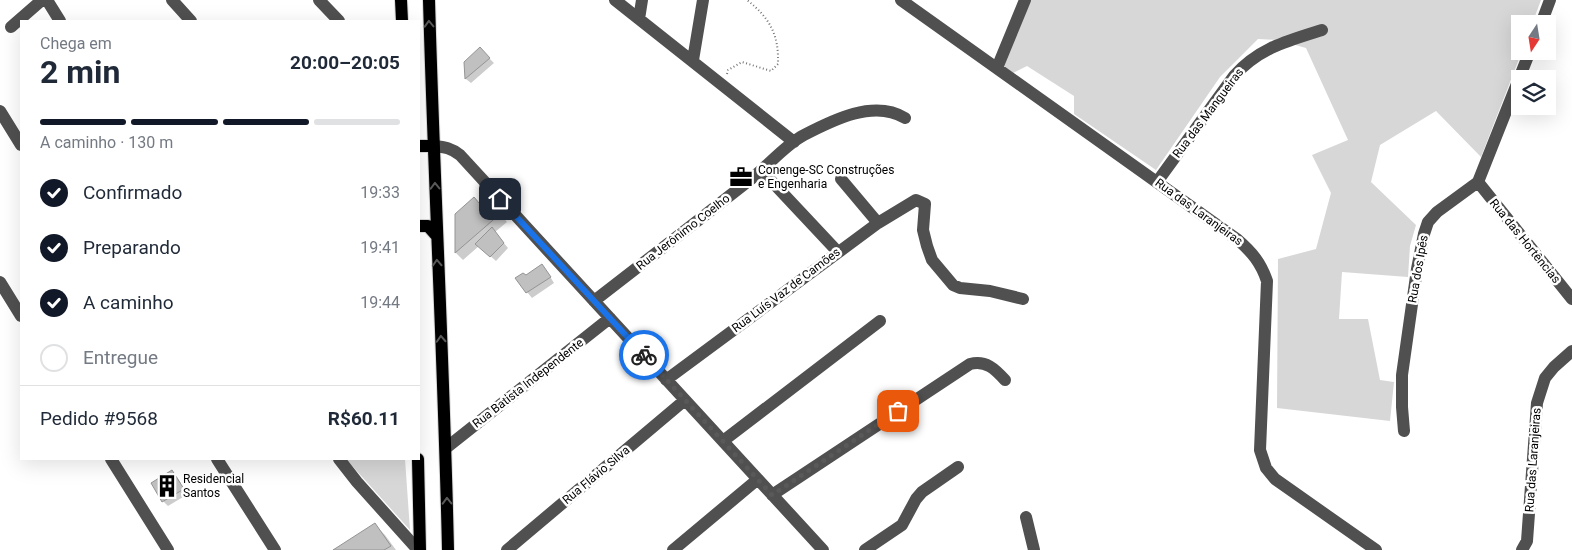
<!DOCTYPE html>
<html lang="pt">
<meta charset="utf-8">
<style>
:root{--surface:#fff;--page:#f2f2f3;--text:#1f2937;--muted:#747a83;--line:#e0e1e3;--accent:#111827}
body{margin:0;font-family:Roboto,sans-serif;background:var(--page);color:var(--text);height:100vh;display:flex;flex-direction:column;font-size:19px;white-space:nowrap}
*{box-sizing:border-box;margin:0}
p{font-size:16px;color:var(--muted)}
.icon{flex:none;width:28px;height:28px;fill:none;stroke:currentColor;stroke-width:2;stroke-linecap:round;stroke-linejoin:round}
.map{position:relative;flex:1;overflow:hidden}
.sheet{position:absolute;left:20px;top:20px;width:400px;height:440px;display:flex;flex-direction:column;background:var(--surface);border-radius:0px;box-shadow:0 5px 20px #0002}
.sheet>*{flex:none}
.needle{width:32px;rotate:192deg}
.buttons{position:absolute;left:1511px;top:15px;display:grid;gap:10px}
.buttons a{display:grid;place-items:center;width:45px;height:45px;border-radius:0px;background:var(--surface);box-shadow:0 5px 20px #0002;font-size:25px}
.pin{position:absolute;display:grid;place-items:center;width:42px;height:42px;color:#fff;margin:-21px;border-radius:10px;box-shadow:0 2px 8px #0006}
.courier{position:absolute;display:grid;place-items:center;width:50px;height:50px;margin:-25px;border:4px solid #1a73e8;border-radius:50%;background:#fff;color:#222;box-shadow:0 1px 6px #0007}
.head em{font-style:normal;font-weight:700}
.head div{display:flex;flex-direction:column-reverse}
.head{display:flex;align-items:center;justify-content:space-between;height:85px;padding:0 20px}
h1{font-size:32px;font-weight:700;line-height:38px}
.bar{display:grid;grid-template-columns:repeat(4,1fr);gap:8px 5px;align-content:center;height:60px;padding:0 20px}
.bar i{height:6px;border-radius:4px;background:var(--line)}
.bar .active{background:var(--accent)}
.bar p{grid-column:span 4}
.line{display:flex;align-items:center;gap:12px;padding:0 20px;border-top:1px solid var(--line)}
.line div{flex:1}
ol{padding:0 20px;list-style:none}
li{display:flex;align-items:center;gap:15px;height:55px}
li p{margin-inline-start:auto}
li .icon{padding:5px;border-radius:50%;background:var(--accent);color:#fff;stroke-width:4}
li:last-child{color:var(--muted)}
li i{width:28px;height:28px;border:2px solid var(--line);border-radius:50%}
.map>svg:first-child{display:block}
.green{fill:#d7d7d7}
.shadow{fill:#0003}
.building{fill:#c0c0c0;stroke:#949494}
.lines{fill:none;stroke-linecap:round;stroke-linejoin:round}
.major-casing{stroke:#dbdbdb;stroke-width:14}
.path{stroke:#727272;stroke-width:2;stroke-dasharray:1 2.5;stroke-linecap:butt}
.minor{stroke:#505050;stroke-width:12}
.major{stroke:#000;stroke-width:12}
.oneway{stroke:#595959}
.done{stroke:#595959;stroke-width:5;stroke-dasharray:0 9}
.route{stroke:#1a73e8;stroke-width:6}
.labels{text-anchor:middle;stroke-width:5;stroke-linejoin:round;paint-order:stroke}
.street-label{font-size:12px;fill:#000;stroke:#fff}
.poi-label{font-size:12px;fill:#000;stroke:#fff;text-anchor:start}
</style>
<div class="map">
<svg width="1572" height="550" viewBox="0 0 1572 550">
<rect width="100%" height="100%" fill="#fff"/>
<path class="green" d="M 1031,0 L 1541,0 L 1532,24 L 1520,24 L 1520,51 L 1522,51 L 1481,157 L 1436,111 L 1380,145 L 1371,182 L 1416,225 L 1410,246 L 1408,277 L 1342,272 L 1339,319 L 1368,319 L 1380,380 L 1394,382 L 1390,421 L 1277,408 L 1278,259 L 1316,249 L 1331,193 L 1312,155 L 1348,140 L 1306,48 L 1278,40 L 1258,39 L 1220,77 L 1156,170 L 1074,114 L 1074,96 L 1027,66 L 1013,73 L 1002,65 Z
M 346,459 L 405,459 L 410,530 Z"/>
<path class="shadow" d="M 480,49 L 494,63 L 471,83 L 466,79 L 465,63 Z
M 485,211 L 499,213 L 507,222 L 495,232 L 508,248 L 496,261 L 479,246 L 463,260 L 456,253 L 456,215 Z
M 546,270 L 554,283 L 532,298 L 516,279 Z
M 172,472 L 177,477 L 188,494 L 168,506 L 163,501 Z
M 375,525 L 385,535 L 396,550 L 336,550 Z"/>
<path class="building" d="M 480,47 L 490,58 L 465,79 L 464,62 Z
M 474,197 L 485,210 L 491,204 L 500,214 L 455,253 L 455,214 Z
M 492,227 L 504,243 L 490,257 L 475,244 Z
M 542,264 L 551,277 L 526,293 L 515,278 L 523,273 L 526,275 Z
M 172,470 L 184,489 L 162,502 L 151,483 Z
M 375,523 L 391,546 L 384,550 L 333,550 Z"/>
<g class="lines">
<defs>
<path id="major" d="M 401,0 L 402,21
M 429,0 C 434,183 444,367 448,550
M 419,146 L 434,146
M 419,226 L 428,226 L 436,235
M 418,459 L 420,550"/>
</defs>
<use href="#major" class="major-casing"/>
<path class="path" d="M 727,74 L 728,70 L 742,62 L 771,71 L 778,64 C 779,35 770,18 747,0"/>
<path class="minor" d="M 47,0 L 60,21
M 172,0 L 191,21
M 319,0 L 339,21
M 615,0 L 794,142
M 901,0 L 1238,240 C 1252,252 1261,263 1267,281 L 1260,450 L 1266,468 L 1275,479 L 1376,550
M 639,19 L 642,0
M 1541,24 L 1550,0
M 11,27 L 42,0
M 693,60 L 703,0
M 997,68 L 1025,0
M 0,111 L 21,145
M 434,146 C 445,147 451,148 460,155 L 823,550
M 762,171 L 838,252
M 841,179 L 878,223
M 1157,182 L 1234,76 C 1259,48 1287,41 1322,30
M 1478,182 L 1572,299
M 0,282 L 21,316
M 594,301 C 647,260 699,220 751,179 C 768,166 785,145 804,135 C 833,120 874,99 905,118
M 666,380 L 878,223 L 916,200 L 925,204 L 923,230 L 927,246 L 932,260 L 953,285 L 960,288 L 990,291 L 1023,299
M 1404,431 L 1402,407 L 1402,375 L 1417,269 L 1424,234 L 1428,222 L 1437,212 L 1478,182 L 1530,51
M 723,441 L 880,321
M 446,448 L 610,318
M 111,459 L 168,550
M 217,459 L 275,550
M 339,459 L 357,482 L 418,550
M 772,495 L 970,364 C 986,360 995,369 1005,380
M 1026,517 L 1034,550
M 507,550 L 685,400
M 673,550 L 758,479
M 865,550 L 902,525 L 916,499 L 922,492 L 958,467
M 1522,550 L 1527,541 L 1537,403 L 1545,378 L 1554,367 L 1572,351"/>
<use href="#major" class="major"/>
</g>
<defs><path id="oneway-chevron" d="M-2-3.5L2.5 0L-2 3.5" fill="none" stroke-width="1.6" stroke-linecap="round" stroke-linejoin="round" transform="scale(1.25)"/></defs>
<g class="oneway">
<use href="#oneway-chevron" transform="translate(429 24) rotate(-92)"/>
<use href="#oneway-chevron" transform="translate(435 186) rotate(-91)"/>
<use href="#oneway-chevron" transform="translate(437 263) rotate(-93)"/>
<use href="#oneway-chevron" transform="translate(441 339) rotate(-93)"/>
<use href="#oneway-chevron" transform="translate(447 501) rotate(-91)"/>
</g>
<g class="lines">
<path class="done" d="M 644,355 L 772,495 L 898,411"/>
<path class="route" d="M 500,199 L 644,355"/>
</g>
<defs>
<symbol id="office-bare" viewBox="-9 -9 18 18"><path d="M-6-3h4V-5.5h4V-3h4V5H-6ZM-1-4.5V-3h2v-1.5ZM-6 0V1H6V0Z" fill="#000" stroke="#fff" stroke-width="2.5" paint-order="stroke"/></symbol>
<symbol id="building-bare" viewBox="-9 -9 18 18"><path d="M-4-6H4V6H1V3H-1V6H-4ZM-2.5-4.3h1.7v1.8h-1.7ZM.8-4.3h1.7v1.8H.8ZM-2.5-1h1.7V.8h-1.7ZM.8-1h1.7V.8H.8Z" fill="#000" stroke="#fff" stroke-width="2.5" paint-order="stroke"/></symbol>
</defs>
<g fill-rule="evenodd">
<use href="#office-bare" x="725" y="161" width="32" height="32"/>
<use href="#building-bare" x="151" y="470" width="32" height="32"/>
</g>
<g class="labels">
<g class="street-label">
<text transform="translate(1208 113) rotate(-53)" y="4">Rua das Mangueiras</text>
<text transform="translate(1199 212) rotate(36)" y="4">Rua das Laranjeiras</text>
<text transform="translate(683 232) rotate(-38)" y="4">Rua Jerônimo Coelho</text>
<text transform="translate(1525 241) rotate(51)" y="4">Rua das Hortências</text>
<text transform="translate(1418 269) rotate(-80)" y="4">Rua dos Ipês</text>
<text transform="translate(786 290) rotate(-37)" y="4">Rua Luís Vaz de Camões</text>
<text transform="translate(528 383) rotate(-38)" y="4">Rua Batista Independente</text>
<text transform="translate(1533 460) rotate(-86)" y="4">Rua das Laranjeiras</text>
<text transform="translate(596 475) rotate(-40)" y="4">Rua Flávio Silva</text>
</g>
<g class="poi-label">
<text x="758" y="174">Conenge-SC Construções<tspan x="758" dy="14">e Engenharia</tspan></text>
<text x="183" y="483">Residencial<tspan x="183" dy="14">Santos</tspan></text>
</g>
</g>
</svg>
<div class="buttons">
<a><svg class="needle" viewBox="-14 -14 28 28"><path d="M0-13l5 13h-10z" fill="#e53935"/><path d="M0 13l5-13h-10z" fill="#747a83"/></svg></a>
<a><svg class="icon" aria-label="layers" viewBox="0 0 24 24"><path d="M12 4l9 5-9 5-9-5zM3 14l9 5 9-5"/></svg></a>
</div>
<div class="pin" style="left:898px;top:411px;background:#ea580c"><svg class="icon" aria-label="bag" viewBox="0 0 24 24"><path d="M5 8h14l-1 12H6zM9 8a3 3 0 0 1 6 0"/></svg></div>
<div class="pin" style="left:500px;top:199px;background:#1f2937"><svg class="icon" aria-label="home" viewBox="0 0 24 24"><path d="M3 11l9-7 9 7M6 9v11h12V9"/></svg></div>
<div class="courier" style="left:644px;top:355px"><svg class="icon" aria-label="bike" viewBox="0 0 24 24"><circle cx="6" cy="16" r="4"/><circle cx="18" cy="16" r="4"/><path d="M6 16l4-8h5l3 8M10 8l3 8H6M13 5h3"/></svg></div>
<section class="sheet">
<div class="head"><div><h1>2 min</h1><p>Chega em</p></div><em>20:00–20:05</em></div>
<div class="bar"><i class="active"></i><i class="active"></i><i class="active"></i><i></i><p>A caminho · 130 m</p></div>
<ol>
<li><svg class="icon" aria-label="check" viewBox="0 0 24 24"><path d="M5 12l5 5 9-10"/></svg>Confirmado<p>19:33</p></li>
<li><svg class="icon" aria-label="check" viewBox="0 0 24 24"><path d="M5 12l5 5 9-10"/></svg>Preparando<p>19:41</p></li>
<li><svg class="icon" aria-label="check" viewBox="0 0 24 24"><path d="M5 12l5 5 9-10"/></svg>A caminho<p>19:44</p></li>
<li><i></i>Entregue</li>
</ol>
<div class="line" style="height:65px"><div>Pedido #9568</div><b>R$60.11</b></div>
</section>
</div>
